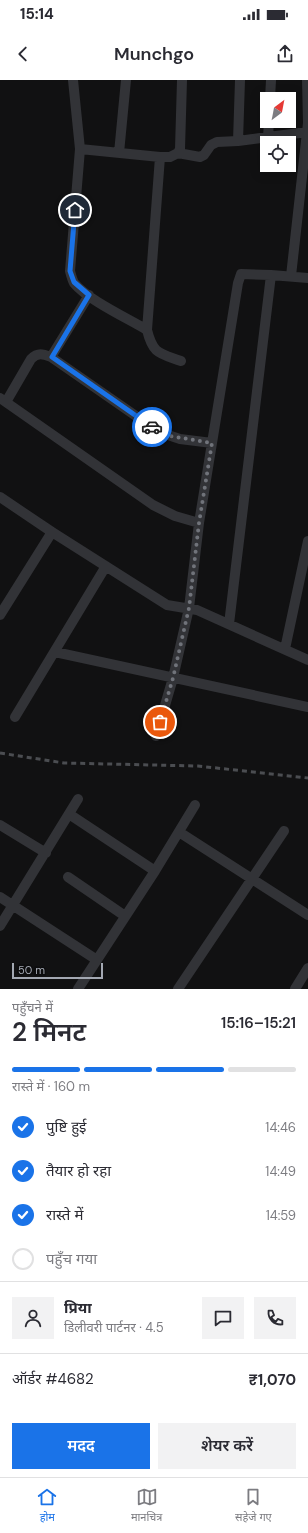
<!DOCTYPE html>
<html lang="hi">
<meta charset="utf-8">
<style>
:root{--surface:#fff;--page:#f2f2f3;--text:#2b2b33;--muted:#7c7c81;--line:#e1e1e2;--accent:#1a73e8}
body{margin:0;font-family:"DM Sans","Noto Sans Devanagari",sans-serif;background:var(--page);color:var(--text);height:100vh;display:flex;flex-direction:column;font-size:15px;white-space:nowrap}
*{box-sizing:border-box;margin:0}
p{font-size:13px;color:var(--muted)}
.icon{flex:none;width:22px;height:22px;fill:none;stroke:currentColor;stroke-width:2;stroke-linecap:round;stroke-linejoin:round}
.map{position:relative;height:909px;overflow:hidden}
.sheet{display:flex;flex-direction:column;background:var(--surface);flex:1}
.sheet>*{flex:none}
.needle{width:26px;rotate:32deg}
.tools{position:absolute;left:260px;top:12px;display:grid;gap:8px}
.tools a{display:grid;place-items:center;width:36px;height:36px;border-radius:0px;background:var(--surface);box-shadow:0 2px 10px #0003;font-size:20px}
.scale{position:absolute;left:12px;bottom:10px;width:91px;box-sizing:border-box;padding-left:4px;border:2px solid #a3a8b2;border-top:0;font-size:11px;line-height:14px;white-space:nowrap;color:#a3a8b2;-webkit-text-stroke:3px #0c0c0d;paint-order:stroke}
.pin{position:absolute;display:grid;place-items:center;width:34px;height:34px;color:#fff;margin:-17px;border:2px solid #fff;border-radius:50%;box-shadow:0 1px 4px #0007}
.courier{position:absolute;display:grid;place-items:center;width:40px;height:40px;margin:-20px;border:3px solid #1a73e8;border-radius:50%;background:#fff;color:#222;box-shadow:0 1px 5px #0007}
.overview em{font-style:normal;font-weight:600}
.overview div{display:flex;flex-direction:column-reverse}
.overview{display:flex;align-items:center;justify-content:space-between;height:68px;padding:0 12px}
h1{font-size:26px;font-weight:600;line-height:30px}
.bar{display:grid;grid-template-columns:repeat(4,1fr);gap:6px 4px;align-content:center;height:48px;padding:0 12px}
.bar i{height:5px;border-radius:3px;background:var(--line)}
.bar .on{background:var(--accent)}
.bar p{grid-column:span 4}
.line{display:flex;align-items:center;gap:10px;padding:0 12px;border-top:1px solid var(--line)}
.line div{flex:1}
.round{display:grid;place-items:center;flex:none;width:42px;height:42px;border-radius:0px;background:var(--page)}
ol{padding:0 12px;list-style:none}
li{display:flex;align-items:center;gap:12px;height:44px}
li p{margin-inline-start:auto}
li .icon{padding:4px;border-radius:50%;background:var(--accent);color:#fff;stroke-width:4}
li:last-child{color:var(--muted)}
li i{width:22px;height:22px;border:2px solid var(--line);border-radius:50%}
.action{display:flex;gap:8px;margin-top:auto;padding:8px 12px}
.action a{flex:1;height:46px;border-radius:0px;background:var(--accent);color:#fff;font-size:16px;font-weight:600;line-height:46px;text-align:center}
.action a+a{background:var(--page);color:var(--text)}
.status{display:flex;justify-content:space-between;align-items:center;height:28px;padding:0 20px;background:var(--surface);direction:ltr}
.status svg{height:11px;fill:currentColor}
header{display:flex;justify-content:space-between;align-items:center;height:52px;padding:0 12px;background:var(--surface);font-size:18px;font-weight:600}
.tabs{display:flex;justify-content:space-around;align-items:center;height:56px;border-top:1px solid var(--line);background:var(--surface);font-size:11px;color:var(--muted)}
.tabs a{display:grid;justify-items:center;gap:2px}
.tabs .on{color:var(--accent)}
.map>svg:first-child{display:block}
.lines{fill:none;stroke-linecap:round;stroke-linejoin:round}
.street{stroke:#323337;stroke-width:10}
.rail{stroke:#4b4d51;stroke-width:3;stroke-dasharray:5 4;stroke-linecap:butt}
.done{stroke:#70737a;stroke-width:4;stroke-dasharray:0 7.2}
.route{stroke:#1a73e8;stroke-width:5}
</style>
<div class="status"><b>15:14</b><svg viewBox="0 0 49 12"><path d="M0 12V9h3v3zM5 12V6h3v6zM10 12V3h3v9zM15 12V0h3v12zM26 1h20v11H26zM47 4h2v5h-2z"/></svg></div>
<header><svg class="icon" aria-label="back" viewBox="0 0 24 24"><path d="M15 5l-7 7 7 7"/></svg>Munchgo<svg class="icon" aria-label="share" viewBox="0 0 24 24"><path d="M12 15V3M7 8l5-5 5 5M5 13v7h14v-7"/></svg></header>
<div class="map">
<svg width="308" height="909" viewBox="0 0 308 909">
<rect width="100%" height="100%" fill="#111112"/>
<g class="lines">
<path class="street" d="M 73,0 L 80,69 L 70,191 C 71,195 72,199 74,203 C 88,220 127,238 147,250 C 153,274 159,273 181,281
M 240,0 L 238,61 L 307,52
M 270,19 L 271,0
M 268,57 L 269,41
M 80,69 L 160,77 L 170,77 L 178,73 L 180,69 L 182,0
M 119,73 L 126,0
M 178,73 L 200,77 L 204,75 L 211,65 L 217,62 L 238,61
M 291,196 L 308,43 L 307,0
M 147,250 L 160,77
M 51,277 L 89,215
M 0,318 L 153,425 L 175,436 L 199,443
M 6,322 L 31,279 C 38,272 43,274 51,277 L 159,352 L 180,359 L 212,363
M 0,417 L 52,452 L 167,525 L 197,530 L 308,580
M 0,535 L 52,452
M 229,544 L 271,195 L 308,198
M 285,569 L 308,461
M 55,572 L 308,627
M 15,637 L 106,486
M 156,656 L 173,598 L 189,528 L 199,443 L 238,203 L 241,194 L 271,195
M 69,734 L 155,791
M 0,745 L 46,773
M 179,752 L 308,835
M 68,797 L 125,836
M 0,817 L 97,880
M 0,846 L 78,719
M 78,909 L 155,791 L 195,725
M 178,909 L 284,751
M 295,909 L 308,888"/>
<path class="rail" d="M 0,673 L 64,683 L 198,686 L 308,698"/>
</g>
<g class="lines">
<path class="done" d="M 152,347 L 170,356 L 212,363 L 199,443 L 189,528 L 173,598 L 160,642"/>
<path class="route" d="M 75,130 L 70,191 L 74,202 L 89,215 L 52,277 L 152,347"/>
</g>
</svg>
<div class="tools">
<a><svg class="needle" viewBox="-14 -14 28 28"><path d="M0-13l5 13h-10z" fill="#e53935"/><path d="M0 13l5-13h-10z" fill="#7c7c81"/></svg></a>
<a><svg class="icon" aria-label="locate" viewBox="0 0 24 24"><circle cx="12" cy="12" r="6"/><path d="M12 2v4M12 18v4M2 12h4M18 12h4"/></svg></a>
</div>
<div class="scale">50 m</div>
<div class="pin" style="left:160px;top:642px;background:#ea580c"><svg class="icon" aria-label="bag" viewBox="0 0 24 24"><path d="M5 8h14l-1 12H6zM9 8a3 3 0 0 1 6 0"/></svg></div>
<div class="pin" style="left:75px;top:130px;background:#1f2937"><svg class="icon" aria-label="home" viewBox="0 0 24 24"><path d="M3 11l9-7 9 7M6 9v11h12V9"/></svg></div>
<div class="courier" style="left:152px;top:347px"><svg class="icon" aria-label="car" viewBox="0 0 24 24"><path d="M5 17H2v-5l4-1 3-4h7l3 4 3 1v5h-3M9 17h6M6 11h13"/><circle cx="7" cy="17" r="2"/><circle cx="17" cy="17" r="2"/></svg></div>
</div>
<section class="sheet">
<div class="overview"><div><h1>2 मिनट</h1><p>पहुँचने में</p></div><em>15:16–15:21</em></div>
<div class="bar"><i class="on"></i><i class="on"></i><i class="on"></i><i></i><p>रास्ते में · 160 m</p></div>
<ol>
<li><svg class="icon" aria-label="check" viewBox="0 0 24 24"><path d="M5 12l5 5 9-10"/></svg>पुष्टि हुई<p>14:46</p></li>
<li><svg class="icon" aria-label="check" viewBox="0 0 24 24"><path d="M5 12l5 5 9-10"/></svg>तैयार हो रहा<p>14:49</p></li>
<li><svg class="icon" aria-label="check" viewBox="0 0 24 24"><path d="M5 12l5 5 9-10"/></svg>रास्ते में<p>14:59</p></li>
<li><i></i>पहुँच गया</li>
</ol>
<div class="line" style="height:72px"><a class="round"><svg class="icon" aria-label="person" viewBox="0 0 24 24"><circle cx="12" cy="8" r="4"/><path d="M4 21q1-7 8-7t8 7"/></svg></a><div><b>प्रिया</b><p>डिलीवरी पार्टनर · 4.5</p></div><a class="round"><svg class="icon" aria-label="chat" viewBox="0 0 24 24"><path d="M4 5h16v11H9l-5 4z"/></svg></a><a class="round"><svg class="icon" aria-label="phone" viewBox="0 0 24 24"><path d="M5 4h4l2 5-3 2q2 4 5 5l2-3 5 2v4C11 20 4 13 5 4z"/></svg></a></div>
<div class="line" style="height:52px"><div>ऑर्डर #4682</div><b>₹1,070</b></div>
<div class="action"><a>मदद</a><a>शेयर करें</a></div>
</section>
<nav class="tabs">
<a class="on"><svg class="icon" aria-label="home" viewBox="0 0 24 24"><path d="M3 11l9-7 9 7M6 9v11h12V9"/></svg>होम</a>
<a><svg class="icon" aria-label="map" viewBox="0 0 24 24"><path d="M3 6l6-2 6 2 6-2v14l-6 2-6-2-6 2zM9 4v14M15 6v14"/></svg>मानचित्र</a>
<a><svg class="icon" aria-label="saved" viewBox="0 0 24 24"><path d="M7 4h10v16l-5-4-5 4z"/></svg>सहेजे गए</a>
</nav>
